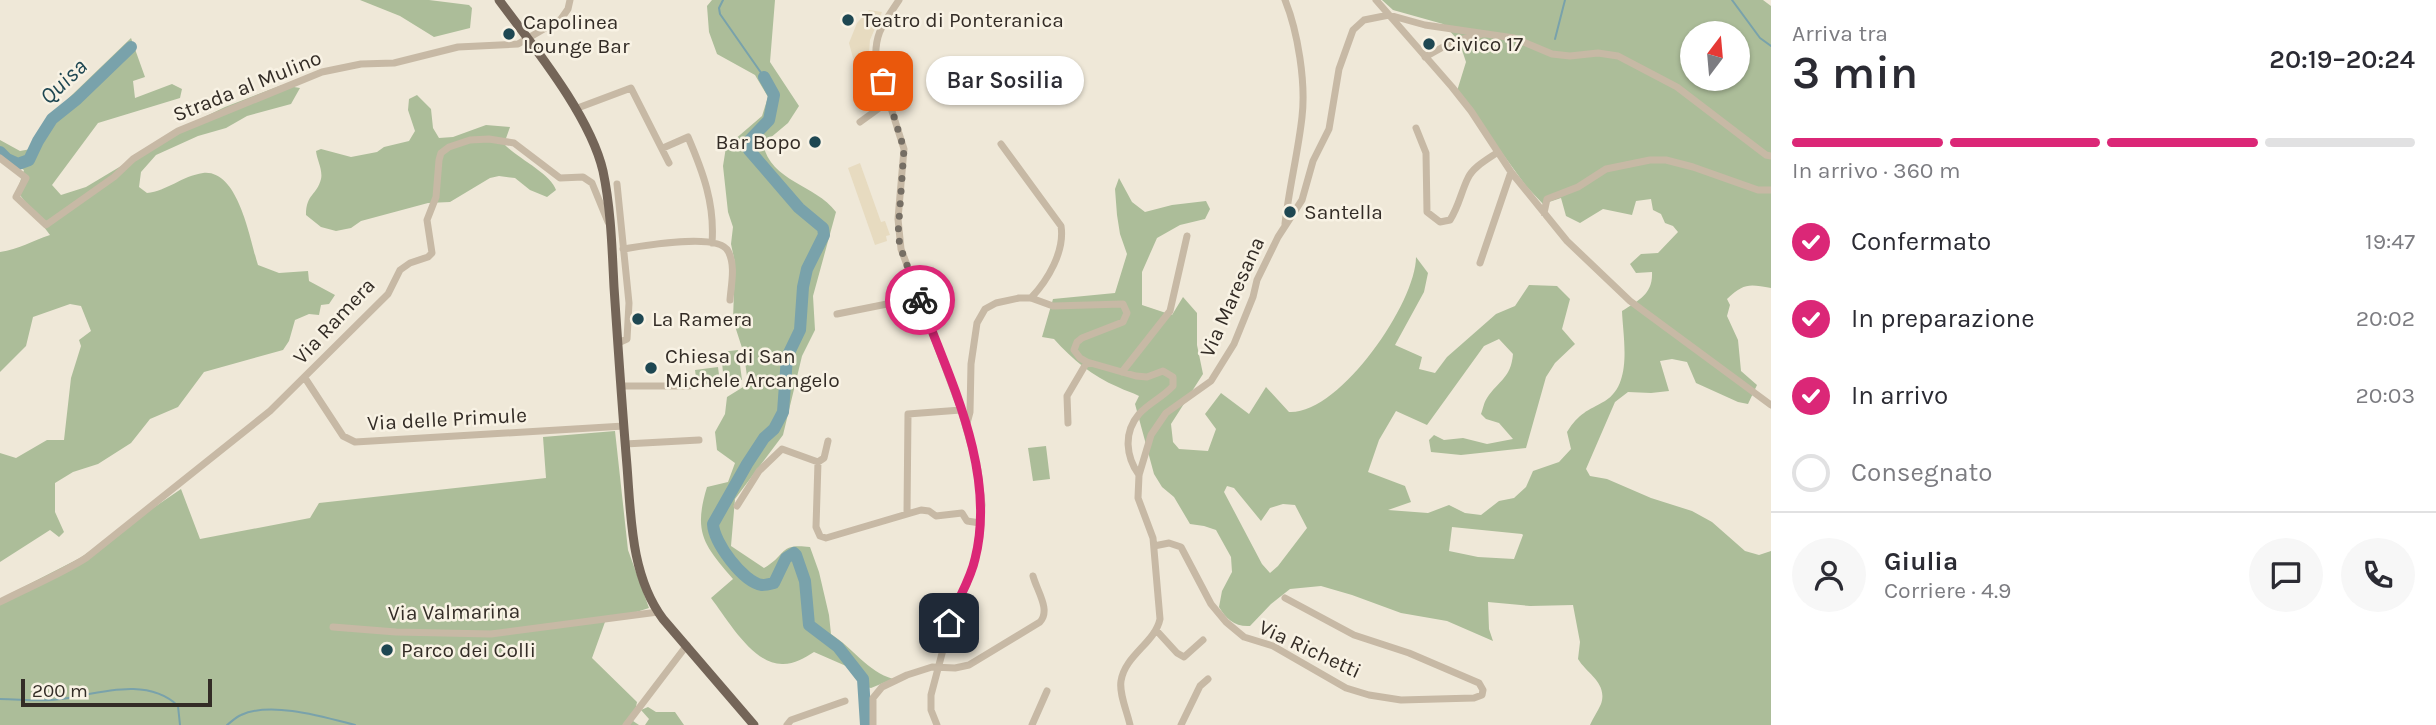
<!DOCTYPE html>
<html lang="it">
<meta charset="utf-8">
<style>
:root{--surface:#fff;--page:#f7f7f7;--text:#2b2b33;--muted:#7c7c81;--line:#e1e1e2;--accent:#db2777}
body{margin:0;font-family:Karla,sans-serif;background:var(--page);color:var(--text);height:100vh;display:flex;flex-direction:column;font-size:26px;white-space:nowrap}
*{box-sizing:border-box;margin:0}
p{font-size:23px;color:var(--muted)}
.icon{flex:none;width:38px;height:38px;fill:none;stroke:currentColor;stroke-width:2;stroke-linecap:round;stroke-linejoin:round}
.map{position:relative;flex:1;overflow:hidden}
.panel{display:flex;flex-direction:column;background:var(--surface);width:665px}
.panel>*{flex:none}
.needle{width:46px;rotate:16deg}
.fabs{position:absolute;left:1680px;top:21px;display:grid;gap:14px}
.fabs a{display:grid;place-items:center;width:70px;height:70px;border-radius:50%;background:var(--surface);box-shadow:0 2px 5px #0004;font-size:35px}
.scale{position:absolute;left:21px;bottom:18px;width:191px;box-sizing:border-box;padding-left:7px;border:4px solid #332c26;border-top:0;font-size:19px;line-height:24px;white-space:nowrap;color:#332c26;-webkit-text-stroke:5px #f8f2e4;paint-order:stroke}
.pin{position:absolute;display:grid;place-items:center;width:60px;height:60px;color:#fff;margin:-30px;border-radius:14px;box-shadow:0 4px 10px #0006}
.courier{position:absolute;display:grid;place-items:center;width:70px;height:70px;margin:-35px;border:5px solid #db2777;border-radius:50%;background:#fff;color:#222;box-shadow:0 2px 9px #0007}
.bubble{position:absolute;height:49px;border-radius:24px;background:var(--surface);box-shadow:0 2px 5px #0004;font-size:23px;font-weight:600;line-height:49px;text-align:center}
.headline em{font-style:normal;font-weight:600}
.headline div{display:flex;flex-direction:column-reverse}
.headline{display:flex;align-items:center;justify-content:space-between;height:119px;padding:0 21px}
h1{font-size:46px;font-weight:600;line-height:52px}
.bar{display:grid;grid-template-columns:repeat(4,1fr);gap:10px 7px;align-content:center;height:84px;padding:0 21px}
.bar i{height:9px;border-radius:5px;background:var(--line)}
.bar .on{background:var(--accent)}
.bar p{grid-column:span 4}
.line{display:flex;align-items:center;gap:18px;padding:0 21px;border-top:2px solid var(--line)}
.line div{flex:1}
.round{display:grid;place-items:center;flex:none;width:74px;height:74px;border-radius:37px;background:var(--page)}
ol{padding:0 21px;list-style:none}
li{display:flex;align-items:center;gap:21px;height:77px}
li p{margin-inline-start:auto}
li .icon{padding:7px;border-radius:50%;background:var(--accent);color:#fff;stroke-width:4}
li:last-child{color:var(--muted)}
li i{width:38px;height:38px;border:4px solid var(--line);border-radius:50%}
main{display:flex;flex:1;min-height:0}
.map>svg:first-child{display:block}
.green{fill:#acbd99;fill-rule:evenodd}
.plaza{fill:#e7dbc0}
.lines{fill:none;stroke-linecap:round;stroke-linejoin:round}
.stream{stroke:#79a2ab;stroke-width:2}
.river{stroke:#79a2ab;stroke-width:12}
.minor{stroke:#c7b9a5;stroke-width:7}
.major{stroke:#746558;stroke-width:9}
.done{stroke:#756e64;stroke-width:7;stroke-dasharray:0 12.6}
.route{stroke:#db2777;stroke-width:9}
.poi-dot{fill:#1e4752;stroke:#f8f2e4;stroke-width:2.5}
.labels{text-anchor:middle;stroke-width:5;stroke-linejoin:round;paint-order:stroke}
.poi-label{font-size:21px;fill:#332c26;stroke:#f8f2e4;text-anchor:start}
.street-label{font-size:21px;fill:#332c26;stroke:#f8f2e4}
.water-label{font-size:23px;font-style:italic;fill:#1e4752;stroke:#f8f2e4}
</style>
<main>
<div class="map">
<svg width="1771" height="725" viewBox="0 0 1771 725">
<rect width="100%" height="100%" fill="#efe8d8"/>
<path class="green" d="M 360,0 L 429,0 L 469,5 L 472,8 L 470,28 L 434,37 L 400,16 Z
M 712,0 L 775,0 L 770,62 L 799,106 L 788,123 L 763,144 C 771,182 815,184 836,212 L 813,296 L 815,330 L 802,356 L 783,435 L 735,499 L 731,546 L 764,568 C 787,555 778,543 810,547 L 819,572 L 829,615 L 831,634 C 854,649 867,671 893,679 L 871,688 L 862,686 L 846,666 L 814,652 C 804,658 795,664 783,664 C 753,665 728,620 711,598 L 733,579 C 704,545 693,533 707,487 L 728,482 L 735,463 L 717,450 L 715,432 L 725,414 L 727,397 L 748,384 L 744,354 L 733,320 L 735,263 L 731,244 L 733,227 L 728,212 L 723,166 L 726,147 L 762,116 L 768,97 L 755,75 L 717,54 L 709,32 L 707,6 Z
M 1382,0 L 1763,0 L 1771,6 L 1771,288 C 1749,284 1744,283 1727,299 L 1730,305 L 1727,316 L 1738,340 L 1741,371 L 1757,385 L 1748,404 L 1738,402 L 1696,383 L 1687,362 L 1672,359 L 1660,361 L 1669,391 L 1651,393 L 1628,392 L 1615,402 L 1586,469 L 1590,476 L 1607,479 L 1651,498 L 1692,511 L 1712,522 L 1745,551 L 1759,555 L 1771,551 L 1771,725 L 1590,725 C 1593,718 1598,711 1601,704 C 1608,683 1587,674 1578,659 L 1580,642 L 1573,605 L 1530,606 L 1488,602 L 1489,629 L 1493,641 L 1447,621 L 1401,613 L 1352,595 L 1321,586 L 1290,589 L 1271,604 L 1250,626 C 1235,627 1226,619 1219,607 L 1222,591 L 1232,572 L 1231,557 L 1216,530 L 1204,526 L 1190,524 L 1174,497 L 1162,487 L 1154,474 L 1135,404 L 1139,396 C 1132,392 1125,391 1118,387 C 1092,376 1073,360 1054,339 L 1042,337 L 1053,299 L 1115,293 L 1127,254 L 1120,234 L 1117,215 L 1115,189 L 1119,178 L 1132,202 L 1145,212 L 1172,205 L 1206,201 L 1210,209 L 1205,219 L 1180,225 L 1157,238 L 1142,272 L 1142,305 L 1172,315 L 1183,297 L 1197,313 L 1197,345 L 1203,374 L 1171,424 L 1173,442 L 1179,449 L 1208,451 L 1216,429 L 1205,414 L 1221,393 L 1249,414 L 1266,387 L 1289,412 C 1339,415 1416,303 1416,257 L 1428,273 L 1424,292 L 1395,345 L 1422,357 L 1419,369 L 1435,373 L 1447,357 L 1496,314 L 1515,306 L 1529,285 L 1557,286 L 1570,299 L 1562,329 L 1575,344 L 1555,363 L 1546,377 L 1526,448 L 1461,455 L 1431,452 L 1429,440 L 1434,435 L 1444,440 L 1463,438 L 1487,444 L 1513,439 L 1499,423 L 1486,419 L 1481,414 C 1483,409 1484,402 1487,398 C 1499,380 1511,378 1513,354 L 1499,339 L 1484,346 L 1427,425 L 1396,411 L 1379,440 L 1368,472 L 1405,486 L 1411,502 L 1388,510 L 1428,513 L 1449,505 L 1465,513 L 1481,515 L 1499,501 L 1514,498 L 1526,487 L 1533,471 L 1559,462 L 1571,449 L 1567,432 C 1579,413 1587,411 1605,401 C 1633,384 1623,338 1622,311 C 1639,300 1653,294 1652,272 L 1636,273 L 1630,264 L 1641,254 L 1658,253 L 1678,232 L 1673,226 L 1665,223 L 1661,214 L 1653,210 L 1651,199 L 1636,201 L 1632,215 L 1603,209 L 1580,223 L 1566,216 L 1561,198 L 1543,204 L 1526,186 L 1457,91 L 1466,62 L 1459,41 L 1443,24 L 1393,10 ZM 1692,33 L 1738,33 L 1738,79 L 1692,79 ZM 1227,486 L 1234,488 L 1261,521 L 1270,508 L 1283,504 L 1295,505 L 1307,528 L 1278,566 L 1270,573 L 1262,564 L 1224,492 ZM 1452,527 L 1522,534 L 1523,535 L 1514,559 L 1478,557 L 1449,551 Z
M 131,38 L 145,77 L 133,81 L 135,98 L 172,84 L 182,89 L 180,98 L 98,123 L 52,185 L 61,195 L 86,187 L 198,120 L 225,107 L 282,85 L 300,88 L 291,104 L 247,116 L 226,128 L 198,136 L 156,155 L 141,172 L 139,187 L 147,193 C 167,191 182,176 203,173 C 239,169 250,241 258,265 L 279,273 L 308,271 L 309,281 L 335,295 L 329,304 L 321,305 L 319,315 L 309,314 L 295,320 L 289,341 L 283,350 L 204,372 L 178,407 L 150,419 L 131,443 L 98,464 L 73,472 L 55,483 L 55,512 L 64,532 L 59,537 L 50,530 L 0,562 L 0,453 L 16,458 L 47,440 L 64,440 L 71,378 L 81,346 L 79,340 L 91,331 L 81,306 L 70,304 L 33,317 L 26,346 L 0,372 L 0,252 C 19,249 32,241 50,235 L 17,191 L 24,170 L 0,156 L 0,140 L 20,151 L 31,149 L 46,120 Z
M 417,95 L 431,109 L 433,128 L 439,138 L 453,137 L 486,125 L 510,127 L 504,144 C 517,158 551,174 556,190 L 547,197 L 530,190 L 515,178 L 499,176 L 490,178 L 450,202 L 428,203 L 361,221 L 351,228 L 336,231 L 321,227 L 306,215 C 306,194 317,195 321,179 C 323,170 317,160 316,151 L 321,149 L 351,157 L 377,152 L 384,147 L 409,141 L 415,131 L 408,110 L 409,99 Z
M 738,350 L 742,380 L 724,383 L 721,352 Z
M 718,367 L 720,383 L 697,385 L 695,370 Z
M 615,431 L 628,550 L 649,608 L 605,622 L 592,658 L 637,702 L 633,721 L 639,725 L 0,725 L 0,599 L 80,558 L 181,489 L 200,539 L 310,518 L 319,503 L 546,478 L 543,437 Z
M 1046,446 L 1050,479 L 1033,481 L 1028,448 Z
M 648,707 L 656,712 L 675,712 L 684,725 L 645,725 L 649,719 L 641,710 Z"/>
<path class="plaza" d="M 869,10 L 882,12 L 870,40 L 868,66 L 872,77 L 865,77 L 853,58 L 849,43 L 857,23 Z
M 860,163 L 881,222 L 885,221 L 890,235 L 886,236 L 887,241 L 875,245 L 848,168 Z"/>
<g class="lines">
<path class="stream" d="M 723,0 L 719,8 L 720,14 L 764,77
M 1732,0 L 1760,38 L 1771,46
M 1555,39 L 1565,0
M 0,699 C 20,699 41,702 61,699 C 97,694 147,676 178,706 L 180,725
M 227,725 C 231,722 236,717 241,715 C 271,701 324,717 355,725"/>
<path class="river" d="M 764,77 L 774,95 L 769,120 L 748,142 L 749,150 L 799,208 L 823,228 L 824,235 L 807,269 L 803,287 L 800,330 L 787,357 L 783,412 L 774,429 L 764,438 L 747,464 L 713,524 C 714,543 743,582 762,585 C 766,585 770,584 774,583 L 786,558 L 794,553 L 796,555 L 805,581 L 809,625 L 838,647 L 863,679 L 866,725
M 0,152 L 7,159 L 18,164 L 29,160 L 38,141 L 52,119 L 77,99 L 131,47"/>
<path class="minor" d="M 899,0 C 884,23 874,33 876,61 L 904,149 L 898,219 L 901,249 L 961,410 L 978,470 L 982,505 L 976,557 L 967,583 L 953,612 L 931,695 L 931,710 L 937,725
M 1285,0 C 1298,32 1306,83 1302,117 C 1298,153 1289,188 1285,224
M 1376,0 L 1452,87 L 1471,111 L 1511,172 L 1567,241 L 1630,301 L 1771,405
M 1425,57 L 1452,42 L 1482,34
M 575,109 L 631,88 L 669,163
M 860,122 L 889,101
M 1416,128 L 1426,153 L 1427,212 L 1440,222 L 1450,220 C 1459,206 1461,192 1468,178 C 1473,167 1488,159 1498,152
M 1001,144 L 1061,226 C 1065,251 1048,280 1031,298
M 663,148 L 688,137 C 703,172 715,204 712,243
M 0,158 L 26,178 L 16,197 L 46,225 L 114,177 L 133,159 L 178,131 L 322,72 L 361,64 L 394,63 L 458,47 L 518,44 L 561,19 L 568,9 L 570,0
M 617,184 L 629,303 L 627,339 L 618,343
M 1544,213 L 1547,199 L 1578,187 L 1606,169 L 1650,160 L 1666,160 L 1693,167 L 1758,190 L 1771,190
M 623,249 C 643,246 718,232 728,251 C 736,265 731,285 730,300
M 1480,263 L 1511,172
M 837,314 L 897,302 L 907,288 L 914,284
M 1122,372 L 1170,311 L 1187,236
M 305,378 L 343,436 L 355,442 L 624,426
M 621,386 L 689,386
M 1068,423 L 1067,396 L 1087,362
M 966,427 L 970,412 L 971,364 L 977,323 L 985,309 L 996,303 L 1019,298 L 1031,298 L 1053,306 L 1123,304 L 1127,313 L 1123,322 L 1082,338 L 1077,342 L 1074,350 L 1080,358 L 1087,362 L 1136,376 L 1147,377 L 1163,371 L 1173,377 L 1173,386 C 1163,397 1149,403 1139,414 C 1123,433 1126,457 1139,475
M 625,444 L 699,440
M 818,462 L 824,458 L 828,441
M 737,506 L 759,471 L 782,449 L 818,462 L 816,527 L 820,536 L 826,538 L 921,510 L 929,511 L 936,516 L 962,513 L 967,521 L 980,523
M 907,513 L 908,414 L 961,410
M 1154,546 L 1169,543 L 1181,547 L 1211,604 L 1226,622 L 1244,637 L 1273,646 L 1346,688 L 1369,695 L 1401,700 L 1474,698 L 1482,695 L 1483,690 L 1479,683 L 1409,653 L 1354,635 L 1285,598
M 0,602 C 29,587 59,575 86,558 L 270,411 L 388,294 L 400,270 L 410,263 L 428,257 L 432,253 L 427,220 L 436,197 L 439,160 L 441,153 L 449,147 L 470,140 L 489,139 L 514,143 L 560,178 L 583,177 L 592,183 L 608,222
M 333,627 L 396,632 L 491,634 L 658,612
M 1156,630 L 1177,653 L 1184,657 L 1203,640
M 626,725 L 687,645
M 787,725 L 791,720 L 845,701
M 873,725 L 873,698 L 882,687 L 907,675 L 932,667 L 955,668 L 969,665 L 1040,622 C 1051,610 1037,591 1033,576
M 1032,725 L 1047,691
M 1130,725 C 1127,711 1119,694 1121,681 C 1125,655 1155,643 1160,619 L 1153,538 L 1138,498 L 1139,475 L 1151,435 L 1166,413 L 1211,381 L 1234,344 L 1253,297 L 1257,280 L 1278,237 L 1302,200 L 1313,161 L 1329,129 L 1339,69 L 1353,30 L 1364,20 L 1389,15 L 1425,25 L 1514,38 L 1552,54 L 1570,56 L 1598,53 L 1618,56 L 1677,87 L 1766,155 L 1771,156
M 1181,725 L 1200,686 L 1208,679"/>
<path class="major" d="M 499,0 C 533,46 590,115 603,171 C 611,209 612,248 614,287 C 618,347 622,407 627,466 C 631,518 631,576 663,619 L 754,725"/>
</g>
<g class="lines">
<path class="done" d="M 883,81 L 904,149 L 898,235 L 901,249 L 920,300"/>
<path class="route" d="M 920,300 C 950,380 997,472 975,559 C 970,582 956,601 949,623"/>
</g>
<g class="poi-dot">
<circle cx="848" cy="20" r="7"/>
<circle cx="509" cy="34" r="7"/>
<circle cx="1429" cy="44" r="7"/>
<circle cx="815" cy="142" r="7"/>
<circle cx="1290" cy="212" r="7"/>
<circle cx="638" cy="319" r="7"/>
<circle cx="651" cy="368" r="7"/>
<circle cx="387" cy="650" r="7"/>
</g>
<g class="labels">
<g class="poi-label">
<text x="862" y="27">Teatro di Ponteranica</text>
<text x="523" y="29">Capolinea<tspan x="523" dy="24">Lounge Bar</tspan></text>
<text x="1443" y="51">Civico 17</text>
<text x="801" y="149" text-anchor="end">Bar Bopo</text>
<text x="1304" y="219">Santella</text>
<text x="652" y="326">La Ramera</text>
<text x="665" y="363">Chiesa di San<tspan x="665" dy="24">Michele Arcangelo</tspan></text>
<text x="401" y="657">Parco dei Colli</text>
</g>
<g class="street-label">
<text transform="translate(247 86) rotate(-22)" y="7">Strada al Mulino</text>
<text transform="translate(1232 297) rotate(-66)" y="7">Via Maresana</text>
<text transform="translate(334 321) rotate(-47)" y="7">Via Ramera</text>
<text transform="translate(447 419) rotate(-3)" y="7">Via delle Primule</text>
<text transform="translate(454 612) rotate(-1)" y="7">Via Valmarina</text>
<text transform="translate(1310 649) rotate(25)" y="7">Via Richetti</text>
</g>
<g class="water-label">
<text transform="translate(63 81) rotate(-43)" y="8">Quisa</text>
</g>
</g>
</svg>
<div class="fabs">
<a><svg class="needle" viewBox="-14 -14 28 28"><path d="M0-13l5 13h-10z" fill="#e53935"/><path d="M0 13l5-13h-10z" fill="#7c7c81"/></svg></a>
</div>
<div class="scale">200 m</div>
<div class="pin" style="left:883px;top:81px;background:#ea580c"><svg class="icon" aria-label="bag" viewBox="0 0 24 24"><path d="M5 8h14l-1 12H6zM9 8a3 3 0 0 1 6 0"/></svg></div>
<div class="pin" style="left:949px;top:623px;background:#1f2937"><svg class="icon" aria-label="home" viewBox="0 0 24 24"><path d="M3 11l9-7 9 7M6 9v11h12V9"/></svg></div>
<div class="courier" style="left:920px;top:300px"><svg class="icon" aria-label="bike" viewBox="0 0 24 24"><circle cx="6" cy="16" r="4"/><circle cx="18" cy="16" r="4"/><path d="M6 16l4-8h5l3 8M10 8l3 8H6M13 5h3"/></svg></div>
<div class="bubble" style="left:926px;top:56px;width:158px">Bar Sosilia</div>
</div>
<section class="panel">
<div class="headline"><div><h1>3 min</h1><p>Arriva tra</p></div><em>20:19–20:24</em></div>
<div class="bar"><i class="on"></i><i class="on"></i><i class="on"></i><i></i><p>In arrivo · 360 m</p></div>
<ol>
<li><svg class="icon" aria-label="check" viewBox="0 0 24 24"><path d="M5 12l5 5 9-10"/></svg>Confermato<p>19:47</p></li>
<li><svg class="icon" aria-label="check" viewBox="0 0 24 24"><path d="M5 12l5 5 9-10"/></svg>In preparazione<p>20:02</p></li>
<li><svg class="icon" aria-label="check" viewBox="0 0 24 24"><path d="M5 12l5 5 9-10"/></svg>In arrivo<p>20:03</p></li>
<li><i></i>Consegnato</li>
</ol>
<div class="line" style="height:126px"><a class="round"><svg class="icon" aria-label="person" viewBox="0 0 24 24"><circle cx="12" cy="8" r="4"/><path d="M4 21q1-7 8-7t8 7"/></svg></a><div><b>Giulia</b><p>Corriere · 4.9</p></div><a class="round"><svg class="icon" aria-label="chat" viewBox="0 0 24 24"><path d="M4 5h16v11H9l-5 4z"/></svg></a><a class="round"><svg class="icon" aria-label="phone" viewBox="0 0 24 24"><path d="M5 4h4l2 5-3 2q2 4 5 5l2-3 5 2v4C11 20 4 13 5 4z"/></svg></a></div>
</section>
</main>
